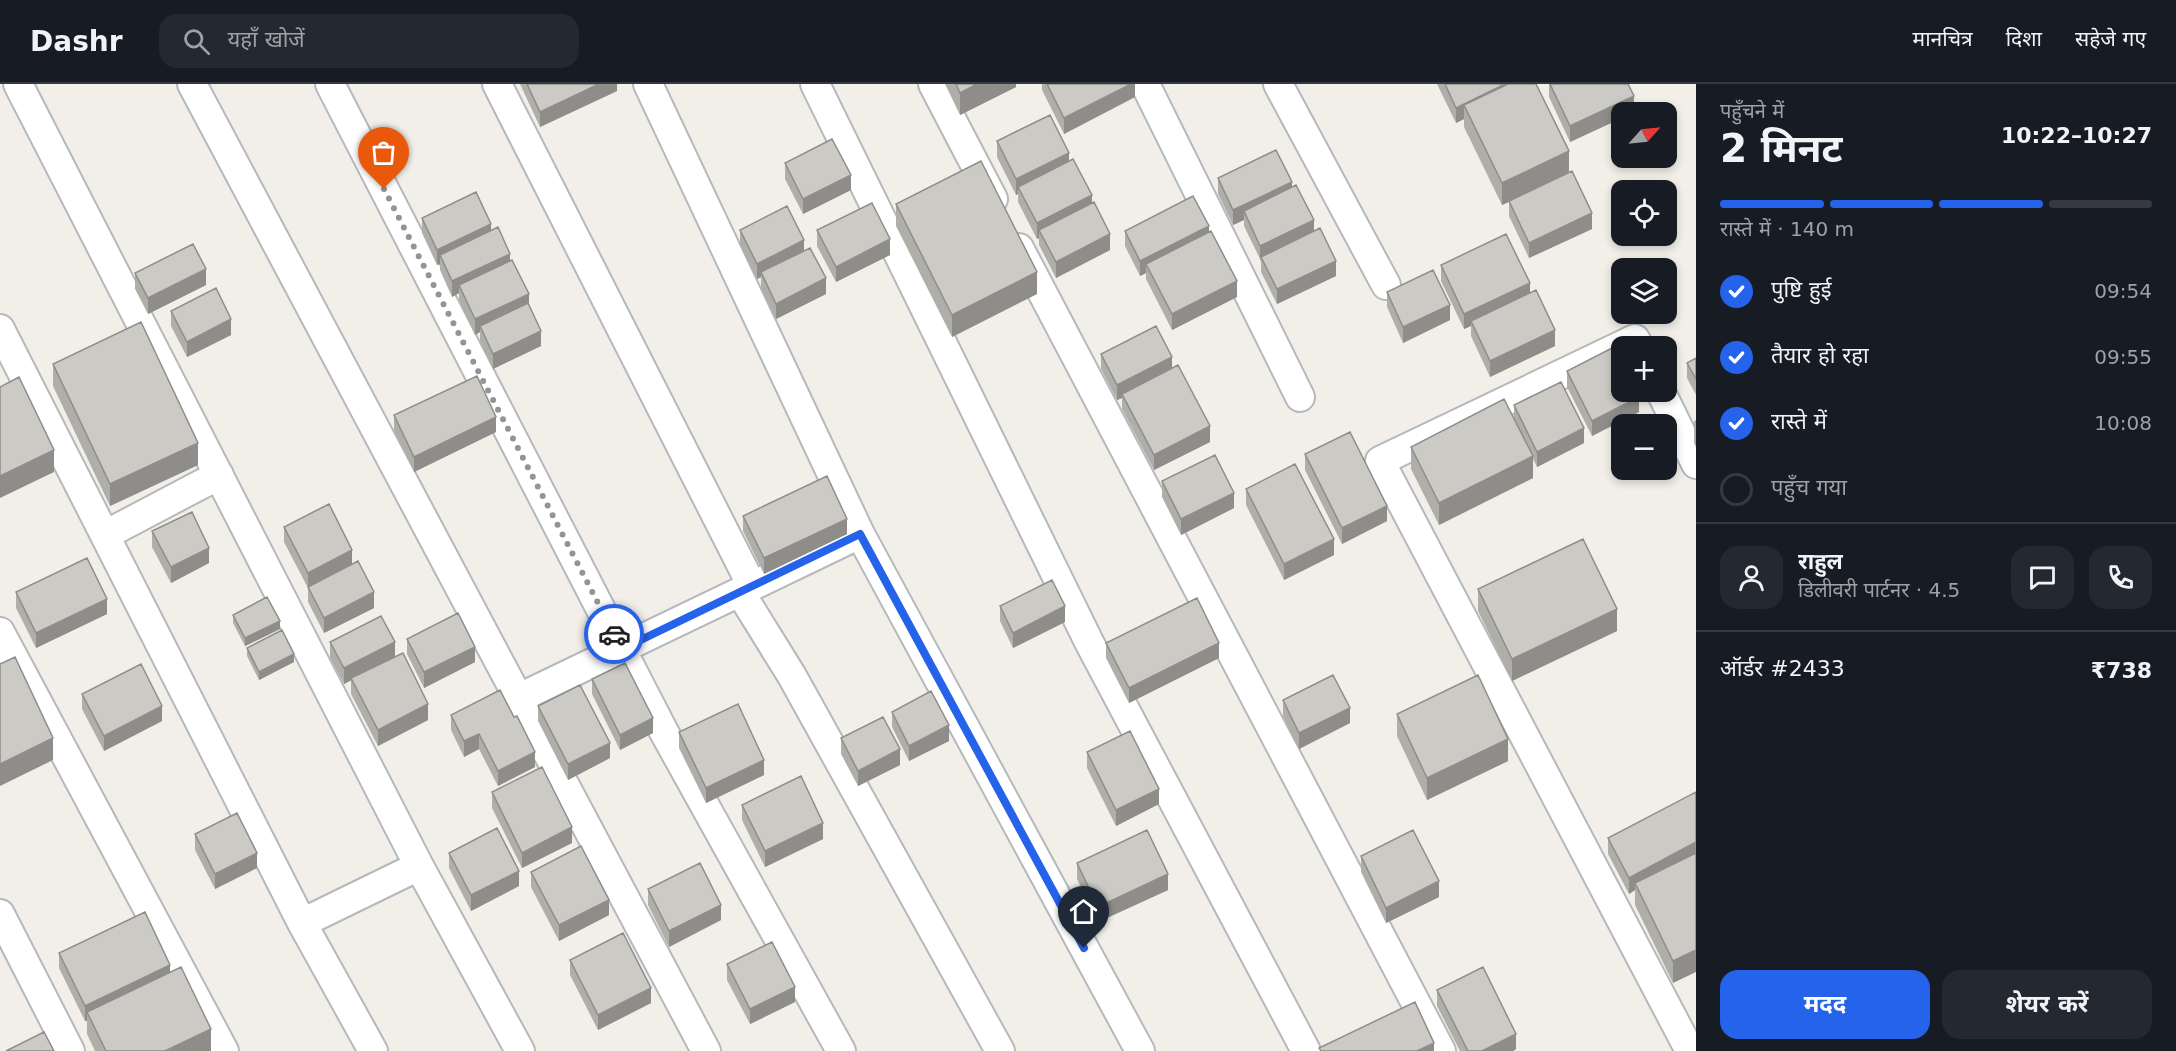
<!DOCTYPE html>
<html lang="hi">
<meta charset="utf-8">
<style>
:root{--surface:#171b24;--page:#242831;--text:#f1f3f6;--muted:#9ea1a6;--line:#363941;--accent:#2563eb}
body{margin:0;font-family:"DejaVu Sans","Noto Sans Devanagari",sans-serif;background:var(--page);color:var(--text);height:100vh;display:flex;flex-direction:column;font-size:22px;white-space:nowrap}
*{box-sizing:border-box;margin:0}
p{font-size:20px;color:var(--muted)}
.icon{flex:none;width:33px;height:33px;fill:none;stroke:currentColor;stroke-width:2;stroke-linecap:round;stroke-linejoin:round}
.map{position:relative;flex:1;overflow:hidden}
.side{display:flex;flex-direction:column;background:var(--surface);width:480px}
.side>*{flex:none}
.needle{width:39px;rotate:63deg}
.tools{position:absolute;left:1611px;top:18px;display:grid;gap:12px}
.tools a{display:grid;place-items:center;width:66px;height:66px;border-radius:12px;background:var(--surface);box-shadow:0 3px 9px #0003;font-size:30px}
.pin{position:absolute;display:grid;place-items:center;width:51px;height:51px;color:#fff;margin:-62px -26px;border-radius:50% 50% 50% 0;rotate:-45deg;box-shadow:0 0 6px #0007}
.pin .icon{rotate:45deg}
.courier{position:absolute;display:grid;place-items:center;width:60px;height:60px;margin:-30px;border:4px solid #2563eb;border-radius:50%;background:#fff;color:#222;box-shadow:0 2px 8px #0007}
.summary em{font-style:normal;font-weight:700}
.summary div{display:flex;flex-direction:column-reverse}
.summary{display:flex;align-items:center;justify-content:space-between;height:102px;padding:0 24px}
h1{font-size:39px;font-weight:700;line-height:45px}
.bar{display:grid;grid-template-columns:repeat(4,1fr);gap:9px 6px;align-content:center;height:72px;padding:0 24px}
.bar i{height:8px;border-radius:4px;background:var(--line)}
.bar .on{background:var(--accent)}
.bar p{grid-column:span 4}
.line{display:flex;align-items:center;gap:15px;padding:0 24px;border-top:2px solid var(--line)}
.line div{flex:1}
.round{display:grid;place-items:center;flex:none;width:63px;height:63px;border-radius:18px;background:var(--page)}
ol{padding:0 24px;list-style:none}
li{display:flex;align-items:center;gap:18px;height:66px}
li p{margin-inline-start:auto}
li .icon{padding:6px;border-radius:50%;background:var(--accent);color:#fff;stroke-width:4}
li:last-child{color:var(--muted)}
li i{width:33px;height:33px;border:3px solid var(--line);border-radius:50%}
.action{display:flex;gap:12px;margin-top:auto;padding:12px 24px}
.action a{flex:1;height:69px;border-radius:18px;background:var(--accent);color:#fff;font-size:24px;font-weight:700;line-height:69px;text-align:center}
.action a+a{background:var(--page);color:var(--text)}
header{display:flex;align-items:center;gap:36px;box-sizing:border-box;height:84px;padding:0 30px;background:var(--surface);border-bottom:2px solid var(--line)}
header strong{font-size:28px}
nav{display:flex;gap:33px;margin-inline-start:auto;font-size:21px}
.search{width:420px;height:54px;background:var(--page);display:flex;align-items:center;gap:15px;box-sizing:border-box;padding:0 21px;border-radius:18px;color:var(--muted);font-size:22px}
main{display:flex;flex:1;min-height:0}
.map>svg:first-child{display:block}
.lines{fill:none;stroke-linecap:round;stroke-linejoin:round}
.minor-casing{stroke:#b5b8bc;stroke-width:32}
.minor{stroke:#fff;stroke-width:28}
.wall{fill:#afaea9}
.shaded-wall{fill:#8f8d8a}
.building{fill:#cccac5;stroke:#8f8d8a;stroke-width:1.5}
.done{stroke:#929495;stroke-width:6;stroke-dasharray:0 10.8}
.route{stroke:#2563eb;stroke-width:8}
</style>
<header>
<strong>Dashr</strong>
<div class="search"><svg class="icon" aria-label="search" viewBox="0 0 24 24"><circle cx="10" cy="10" r="6"/><path d="M15 15l6 6"/></svg>यहाँ खोजें</div>
<nav><a>मानचित्र</a><a>दिशा</a><a>सहेजे गए</a></nav>
</header>
<main>
<div class="map">
<svg width="1696" height="967" viewBox="0 0 1696 967">
<rect width="100%" height="100%" fill="#f1efe8"/>
<g class="lines">
<defs>
<path id="minor" d="M 18,0 L 419,782 L 520,967
M 192,0 L 706,967
M 330,0 L 664,648 L 841,967
M 497,0 L 752,502
M 648,0 L 860,450 L 1140,967
M 815,0 L 1089,558 L 1306,967
M 933,0 L 993,115
M 1145,0 L 1300,313
M 1278,0 L 1386,201
M 1019,164 L 1441,967
M 0,245 L 302,839 L 373,967
M 1639,262 L 1635,255 L 1380,377 L 1690,967
M 1661,308 L 1696,380
M 105,451 L 219,391
M 740,508 L 792,592 L 1000,967
M 0,548 L 224,967
M 517,615 L 860,450
M 0,830 L 70,967
M 302,839 L 419,782"/>
</defs>
<use href="#minor" class="minor-casing"/>
<use href="#minor" class="minor"/>
</g>
<path class="wall" d="M 520,0 L 617,0 L 617,7 L 540,43 Z
M 945,0 L 1016,0 L 1016,3 L 960,31 Z
M 1042,0 L 1135,0 L 1135,13 L 1064,50 L 1042,6 Z
M 1437,0 L 1536,0 L 1569,89 L 1592,145 L 1529,174 L 1509,132 L 1509,118 L 1502,121 L 1464,43 L 1464,35 L 1456,39 Z
M 1549,0 L 1628,0 L 1634,28 L 1570,58 L 1549,13 Z
M 997,57 L 1069,77 L 1092,119 L 1110,166 L 1056,194 L 1039,161 L 1039,154 L 1037,155 L 1018,118 L 1018,110 L 1016,111 L 997,73 Z
M 785,79 L 851,106 L 803,130 L 785,95 Z
M 1218,94 L 1314,148 L 1336,192 L 1277,220 L 1261,188 L 1261,177 L 1244,142 L 1244,136 L 1233,141 L 1218,110 Z
M 896,120 L 1037,210 L 952,253 L 896,142 Z
M 422,134 L 491,147 L 510,177 L 529,221 L 541,262 L 493,285 L 480,257 L 480,248 L 475,251 L 459,216 L 459,209 L 452,213 L 440,186 L 440,180 L 437,181 L 422,149 Z
M 740,146 L 804,166 L 826,210 L 776,235 L 761,204 L 761,193 L 757,195 L 740,161 Z
M 817,146 L 890,171 L 836,198 L 817,162 Z
M 1125,147 L 1209,148 L 1237,213 L 1172,246 L 1146,195 L 1146,189 L 1140,192 L 1125,162 Z
M 1441,181 L 1530,208 L 1555,262 L 1490,293 L 1471,252 L 1471,242 L 1464,245 L 1441,197 Z
M 135,189 L 206,201 L 148,230 L 135,205 Z
M 1387,208 L 1450,236 L 1403,259 L 1387,223 Z
M 171,227 L 231,251 L 187,273 L 171,242 Z
M 1101,270 L 1172,284 L 1210,358 L 1154,386 L 1122,325 L 1122,314 L 1117,316 L 1101,285 Z
M 1696,274 L 1696,311 L 1687,294 L 1687,279 Z
M 53,280 L 198,381 L 110,422 L 53,302 Z
M 1567,287 L 1639,328 L 1592,352 L 1567,303 Z
M 1514,321 L 1584,359 L 1537,383 L 1533,375 L 1533,394 L 1439,441 L 1411,385 L 1411,363 L 1514,333 Z
M 394,331 L 496,348 L 414,388 L 394,346 Z
M 1696,336 L 1696,363 L 1694,359 L 1694,337 Z
M 1305,370 L 1387,437 L 1342,460 L 1305,386 Z
M 1162,397 L 1234,424 L 1181,451 L 1162,413 Z
M 1246,405 L 1334,471 L 1284,496 L 1246,421 Z
M 743,432 L 847,450 L 764,490 L 743,447 Z
M 284,443 L 352,481 L 374,524 L 324,549 L 308,518 L 308,504 L 284,458 Z
M 152,447 L 209,479 L 171,499 L 152,463 Z
M 1478,505 L 1617,547 L 1512,597 L 1478,527 Z
M 16,508 L 107,530 L 36,564 L 16,524 Z
M 1000,522 L 1065,538 L 1013,564 L 1000,537 Z
M 233,531 L 280,545 L 245,562 L 233,539 Z
M 407,555 L 475,578 L 424,604 L 407,570 Z
M 330,558 L 395,573 L 428,636 L 378,662 L 351,610 L 351,596 L 344,600 L 330,574 Z
M 1106,559 L 1219,574 L 1129,619 L 1106,574 Z
M 247,564 L 294,578 L 259,596 L 247,572 Z
M 592,595 L 653,649 L 620,666 L 592,610 Z
M 82,610 L 162,637 L 104,667 L 82,625 Z
M 1283,616 L 1350,639 L 1299,665 L 1283,632 Z
M 538,622 L 610,674 L 568,696 L 538,637 Z
M 892,628 L 949,657 L 909,677 L 892,643 Z
M 1397,630 L 1508,677 L 1427,716 L 1397,652 Z
M 451,631 L 535,683 L 498,702 L 479,665 L 464,673 L 451,646 Z
M 679,648 L 764,691 L 706,719 L 679,664 Z
M 841,654 L 900,681 L 858,702 L 841,670 Z
M 1087,668 L 1159,720 L 1116,742 L 1087,684 Z
M 492,708 L 572,759 L 522,784 L 492,724 Z
M 1696,708 L 1673,899 L 1635,821 L 1635,806 L 1629,810 L 1608,770 L 1608,754 Z
M 742,721 L 823,755 L 765,783 L 742,736 Z
M 195,750 L 257,784 L 215,805 L 195,766 Z
M 449,769 L 519,802 L 471,827 L 449,784 Z
M 1361,772 L 1439,813 L 1386,839 L 1361,788 Z
M 1077,779 L 1168,806 L 1098,838 L 1077,795 Z
M 531,788 L 609,831 L 559,857 L 531,803 Z
M 648,805 L 721,836 L 669,863 L 648,821 Z
M 59,869 L 211,967 L 95,967 L 87,950 L 87,937 L 85,937 L 59,884 Z
M 570,876 L 651,919 L 598,946 L 570,891 Z
M 727,880 L 795,918 L 750,940 L 727,896 Z
M 1437,906 L 1516,965 L 1513,967 L 1460,967 L 1437,922 Z"/>
<path class="shaded-wall" d="M 599,0 L 617,0 L 617,7 L 540,43 L 540,28 Z
M 977,0 L 1016,0 L 1016,3 L 960,31 L 960,9 Z
M 1131,0 L 1135,0 L 1135,13 L 1064,50 L 1064,34 Z
M 1505,0 L 1525,0 L 1464,21 L 1464,35 L 1456,39 L 1456,24 Z
M 1634,12 L 1634,28 L 1622,28 L 1622,34 L 1570,58 L 1570,42 Z
M 1569,67 L 1569,89 L 1502,121 L 1502,99 Z
M 1069,69 L 1069,84 L 1018,103 L 1018,110 L 1016,111 L 1016,95 Z
M 851,91 L 851,106 L 803,130 L 803,115 Z
M 1292,98 L 1292,114 L 1244,127 L 1244,136 L 1233,141 L 1233,126 Z
M 1092,111 L 1092,127 L 1039,146 L 1039,154 L 1037,155 L 1037,139 Z
M 1592,129 L 1592,145 L 1529,174 L 1529,159 Z
M 1314,136 L 1314,152 L 1261,173 L 1260,178 L 1260,162 Z
M 491,140 L 491,156 L 440,171 L 440,180 L 437,181 L 437,166 Z
M 1209,142 L 1209,157 L 1146,180 L 1146,189 L 1140,192 L 1140,177 Z
M 1110,150 L 1110,166 L 1056,194 L 1056,178 Z
M 890,155 L 890,171 L 836,198 L 836,183 Z
M 804,156 L 804,171 L 761,188 L 761,193 L 757,195 L 757,180 Z
M 510,170 L 510,185 L 459,201 L 459,209 L 452,213 L 452,197 Z
M 1336,177 L 1336,192 L 1277,220 L 1277,205 Z
M 206,185 L 206,201 L 148,230 L 148,214 Z
M 1037,188 L 1037,210 L 952,253 L 952,231 Z
M 826,194 L 826,210 L 776,235 L 776,220 Z
M 1237,197 L 1237,213 L 1172,246 L 1172,230 Z
M 1530,199 L 1530,214 L 1471,237 L 1471,242 L 1464,245 L 1464,230 Z
M 529,210 L 529,225 L 480,242 L 480,248 L 475,251 L 475,235 Z
M 1450,221 L 1450,236 L 1403,259 L 1403,243 Z
M 231,235 L 231,251 L 187,273 L 187,258 Z
M 1555,246 L 1555,262 L 1490,293 L 1490,277 Z
M 541,247 L 541,262 L 493,285 L 493,270 Z
M 1172,273 L 1172,288 L 1122,310 L 1122,314 L 1117,316 L 1117,301 Z
M 1639,313 L 1639,328 L 1592,352 L 1592,337 Z
M 496,333 L 496,348 L 414,388 L 414,373 Z
M 1210,342 L 1210,358 L 1154,386 L 1154,371 Z
M 1584,344 L 1584,359 L 1537,383 L 1537,368 Z
M 198,359 L 198,381 L 110,422 L 110,400 Z
M 54,366 L 54,388 L 0,414 L 0,392 Z
M 1533,372 L 1533,394 L 1439,441 L 1439,419 Z
M 1234,409 L 1234,424 L 1181,451 L 1181,435 Z
M 1387,422 L 1387,437 L 1342,460 L 1342,444 Z
M 847,435 L 847,450 L 764,490 L 764,474 Z
M 1334,455 L 1334,471 L 1284,496 L 1284,480 Z
M 209,464 L 209,479 L 171,499 L 171,483 Z
M 352,466 L 352,482 L 308,504 L 308,489 Z
M 374,508 L 374,524 L 324,549 L 324,534 Z
M 107,515 L 107,530 L 36,564 L 36,549 Z
M 1065,522 L 1065,538 L 1013,564 L 1013,549 Z
M 1617,525 L 1617,547 L 1512,597 L 1512,575 Z
M 280,537 L 280,545 L 245,562 L 245,554 Z
M 395,558 L 395,574 L 344,600 L 344,584 Z
M 1219,559 L 1219,574 L 1129,619 L 1129,604 Z
M 475,563 L 475,578 L 424,604 L 424,588 Z
M 294,570 L 294,578 L 259,596 L 259,588 Z
M 428,620 L 428,636 L 378,662 L 378,646 Z
M 162,622 L 162,637 L 104,667 L 104,652 Z
M 1350,624 L 1350,639 L 1299,665 L 1299,649 Z
M 653,634 L 653,649 L 620,666 L 620,651 Z
M 949,641 L 949,657 L 909,677 L 909,662 Z
M 479,650 L 479,665 L 464,673 L 464,657 Z
M 53,654 L 53,676 L 0,702 L 0,680 Z
M 1508,655 L 1508,677 L 1427,716 L 1427,694 Z
M 610,659 L 610,674 L 568,696 L 568,680 Z
M 900,665 L 900,681 L 858,702 L 858,687 Z
M 535,668 L 535,683 L 498,702 L 498,687 Z
M 764,676 L 764,691 L 706,719 L 706,704 Z
M 1159,705 L 1159,720 L 1116,742 L 1116,726 Z
M 823,739 L 823,755 L 765,783 L 765,767 Z
M 572,743 L 572,759 L 522,784 L 522,769 Z
M 1696,758 L 1696,774 L 1635,799 L 1635,806 L 1629,810 L 1629,794 Z
M 257,769 L 257,784 L 215,805 L 215,790 Z
M 519,787 L 519,802 L 471,827 L 471,811 Z
M 1168,790 L 1168,806 L 1098,838 L 1098,823 Z
M 1439,797 L 1439,813 L 1386,839 L 1386,824 Z
M 609,816 L 609,831 L 559,857 L 559,841 Z
M 721,821 L 721,836 L 669,863 L 669,847 Z
M 1696,866 L 1696,888 L 1673,899 L 1673,877 Z
M 170,881 L 170,896 L 87,928 L 87,937 L 85,937 L 85,922 Z
M 795,903 L 795,918 L 750,940 L 750,925 Z
M 651,904 L 651,919 L 598,946 L 598,931 Z
M 211,945 L 211,967 L 165,967 Z
M 1516,950 L 1516,965 L 1513,967 L 1482,967 Z
M 1434,959 L 1434,967 L 1417,967 Z"/>
<path class="building" d="M 527,0 L 599,0 L 540,28 Z
M 956,0 L 977,0 L 960,9 Z
M 1047,0 L 1131,0 L 1064,34 Z
M 1445,0 L 1505,0 L 1456,24 Z
M 1508,0 L 1536,0 L 1569,67 L 1502,99 L 1464,21 Z
M 1550,0 L 1628,0 L 1634,12 L 1570,42 Z
M 1050,31 L 1069,69 L 1016,95 L 997,57 Z
M 832,55 L 851,91 L 803,115 L 785,79 Z
M 1276,66 L 1292,98 L 1233,126 L 1218,94 Z
M 1073,75 L 1092,111 L 1037,139 L 1018,103 Z
M 981,77 L 1037,188 L 952,231 L 896,120 Z
M 1572,87 L 1592,129 L 1529,159 L 1509,117 Z
M 1296,101 L 1314,136 L 1260,162 L 1244,127 Z
M 476,108 L 491,140 L 437,166 L 422,134 Z
M 1193,112 L 1209,142 L 1140,177 L 1125,147 Z
M 1094,118 L 1110,150 L 1056,178 L 1039,146 Z
M 872,119 L 890,155 L 836,183 L 817,146 Z
M 787,122 L 804,156 L 757,180 L 740,146 Z
M 498,143 L 510,170 L 452,197 L 440,171 Z
M 1320,144 L 1336,177 L 1277,205 L 1261,173 Z
M 1211,147 L 1237,197 L 1172,230 L 1146,180 Z
M 1506,150 L 1530,199 L 1464,230 L 1441,181 Z
M 193,160 L 206,185 L 148,214 L 135,189 Z
M 810,164 L 826,194 L 776,220 L 761,188 Z
M 512,176 L 529,210 L 475,235 L 459,201 Z
M 1433,186 L 1450,221 L 1403,243 L 1387,208 Z
M 216,204 L 231,235 L 187,258 L 171,227 Z
M 1536,206 L 1555,246 L 1490,277 L 1471,237 Z
M 528,219 L 541,247 L 493,270 L 480,242 Z
M 141,238 L 198,359 L 110,400 L 53,280 Z
M 1156,242 L 1172,273 L 1117,301 L 1101,270 Z
M 1614,263 L 1622,278 L 1622,308 L 1636,308 L 1639,313 L 1592,337 L 1567,287 Z
M 1696,274 L 1696,295 L 1687,279 Z
M 1178,281 L 1210,342 L 1154,371 L 1122,310 Z
M 477,292 L 496,333 L 414,373 L 394,331 Z
M 19,293 L 54,366 L 0,392 L 0,303 Z
M 1561,298 L 1584,344 L 1537,368 L 1514,321 Z
M 1504,315 L 1533,372 L 1439,419 L 1411,363 Z
M 1350,348 L 1387,422 L 1342,444 L 1305,370 Z
M 1215,371 L 1234,409 L 1181,435 L 1162,397 Z
M 1295,380 L 1334,455 L 1284,480 L 1246,405 Z
M 827,392 L 847,435 L 764,474 L 743,432 Z
M 329,420 L 352,466 L 308,489 L 284,443 Z
M 192,428 L 209,464 L 171,483 L 152,447 Z
M 1583,455 L 1617,525 L 1512,575 L 1478,505 Z
M 87,474 L 107,515 L 36,549 L 16,508 Z
M 358,477 L 374,508 L 324,534 L 308,503 Z
M 1052,496 L 1065,522 L 1013,549 L 1000,522 Z
M 267,513 L 280,537 L 245,554 L 233,531 Z
M 1197,514 L 1219,559 L 1129,604 L 1106,559 Z
M 458,529 L 475,563 L 424,588 L 407,555 Z
M 381,532 L 395,558 L 344,584 L 330,558 Z
M 282,546 L 294,570 L 259,588 L 247,564 Z
M 403,569 L 428,620 L 378,646 L 351,594 Z
M 15,573 L 53,654 L 0,680 L 0,580 Z
M 625,579 L 653,634 L 620,651 L 592,595 Z
M 141,580 L 162,622 L 104,652 L 82,610 Z
M 1333,591 L 1350,624 L 1299,649 L 1283,616 Z
M 1478,591 L 1508,655 L 1427,694 L 1397,630 Z
M 580,601 L 610,659 L 568,680 L 538,622 Z
M 500,606 L 514,633 L 517,632 L 535,668 L 498,687 L 479,650 L 464,657 L 451,631 Z
M 931,607 L 949,641 L 909,662 L 892,628 Z
M 738,620 L 764,676 L 706,704 L 679,648 Z
M 883,633 L 900,665 L 858,687 L 841,654 Z
M 1130,647 L 1159,705 L 1116,726 L 1087,668 Z
M 542,683 L 572,743 L 522,769 L 492,708 Z
M 801,692 L 823,739 L 765,767 L 742,721 Z
M 1696,708 L 1696,758 L 1629,794 L 1608,754 Z
M 237,729 L 257,769 L 215,790 L 195,750 Z
M 497,744 L 519,787 L 471,811 L 449,769 Z
M 1147,746 L 1168,790 L 1098,823 L 1077,779 Z
M 1413,746 L 1439,797 L 1386,824 L 1361,772 Z
M 581,762 L 609,816 L 559,841 L 531,788 Z
M 1696,769 L 1696,866 L 1673,877 L 1635,799 Z
M 700,779 L 721,821 L 669,847 L 648,805 Z
M 145,828 L 170,881 L 85,922 L 59,869 Z
M 623,849 L 651,904 L 598,931 L 570,876 Z
M 772,858 L 795,903 L 750,925 L 727,880 Z
M 181,883 L 211,945 L 165,967 L 106,967 L 87,928 Z
M 1483,883 L 1516,950 L 1482,967 L 1468,967 L 1437,906 Z
M 1415,918 L 1434,959 L 1417,967 L 1321,967 L 1319,964 Z
M 44,948 L 54,967 L 6,967 Z"/>
<g class="lines">
<path class="done" d="M 384,105 L 614,550"/>
<path class="route" d="M 614,550 L 622,565 L 860,450 L 1084,864"/>
</g>
</svg>
<div class="tools">
<a><svg class="needle" viewBox="-14 -14 28 28"><path d="M0-13l5 13h-10z" fill="#e53935"/><path d="M0 13l5-13h-10z" fill="#9ea1a6"/></svg></a>
<a><svg class="icon" aria-label="locate" viewBox="0 0 24 24"><circle cx="12" cy="12" r="6"/><path d="M12 2v4M12 18v4M2 12h4M18 12h4"/></svg></a>
<a><svg class="icon" aria-label="layers" viewBox="0 0 24 24"><path d="M12 4l9 5-9 5-9-5zM3 14l9 5 9-5"/></svg></a>
<a>+</a>
<a>−</a>
</div>
<div class="pin" style="left:384px;top:105px;background:#ea580c"><svg class="icon" aria-label="bag" viewBox="0 0 24 24"><path d="M5 8h14l-1 12H6zM9 8a3 3 0 0 1 6 0"/></svg></div>
<div class="pin" style="left:1084px;top:864px;background:#1f2937"><svg class="icon" aria-label="home" viewBox="0 0 24 24"><path d="M3 11l9-7 9 7M6 9v11h12V9"/></svg></div>
<div class="courier" style="left:614px;top:550px"><svg class="icon" aria-label="car" viewBox="0 0 24 24"><path d="M5 17H2v-5l4-1 3-4h7l3 4 3 1v5h-3M9 17h6M6 11h13"/><circle cx="7" cy="17" r="2"/><circle cx="17" cy="17" r="2"/></svg></div>
</div>
<section class="side">
<div class="summary"><div><h1>2 मिनट</h1><p>पहुँचने में</p></div><em>10:22–10:27</em></div>
<div class="bar"><i class="on"></i><i class="on"></i><i class="on"></i><i></i><p>रास्ते में · 140 m</p></div>
<ol>
<li><svg class="icon" aria-label="check" viewBox="0 0 24 24"><path d="M5 12l5 5 9-10"/></svg>पुष्टि हुई<p>09:54</p></li>
<li><svg class="icon" aria-label="check" viewBox="0 0 24 24"><path d="M5 12l5 5 9-10"/></svg>तैयार हो रहा<p>09:55</p></li>
<li><svg class="icon" aria-label="check" viewBox="0 0 24 24"><path d="M5 12l5 5 9-10"/></svg>रास्ते में<p>10:08</p></li>
<li><i></i>पहुँच गया</li>
</ol>
<div class="line" style="height:108px"><a class="round"><svg class="icon" aria-label="person" viewBox="0 0 24 24"><circle cx="12" cy="8" r="4"/><path d="M4 21q1-7 8-7t8 7"/></svg></a><div><b>राहुल</b><p>डिलीवरी पार्टनर · 4.5</p></div><a class="round"><svg class="icon" aria-label="chat" viewBox="0 0 24 24"><path d="M4 5h16v11H9l-5 4z"/></svg></a><a class="round"><svg class="icon" aria-label="phone" viewBox="0 0 24 24"><path d="M5 4h4l2 5-3 2q2 4 5 5l2-3 5 2v4C11 20 4 13 5 4z"/></svg></a></div>
<div class="line" style="height:78px"><div>ऑर्डर #2433</div><b>₹738</b></div>
<div class="action"><a>मदद</a><a>शेयर करें</a></div>
</section>
</main>
